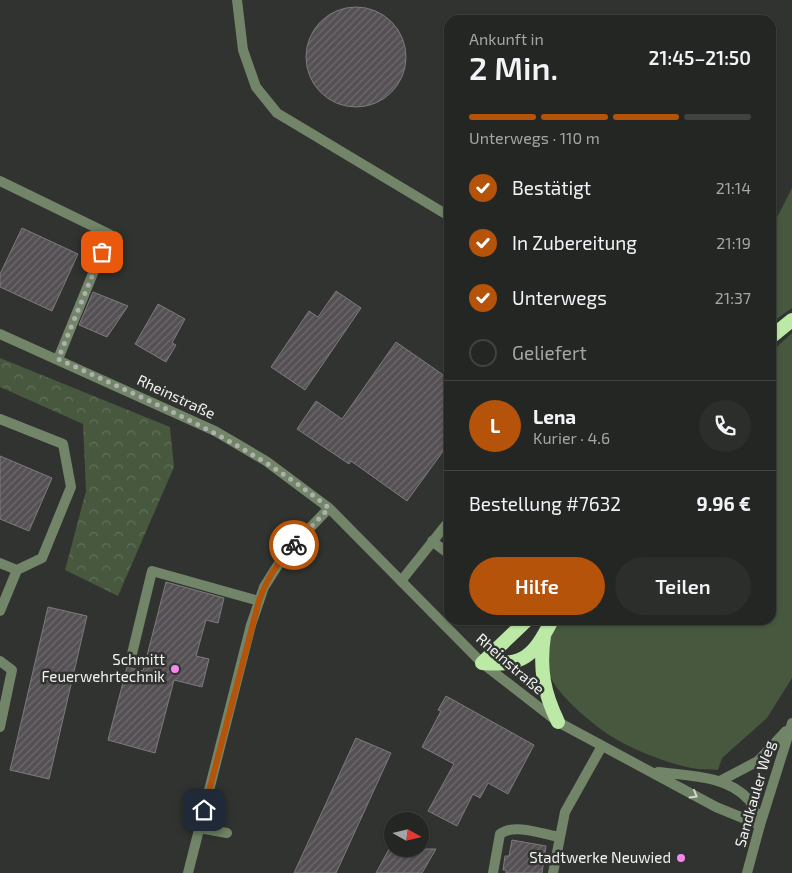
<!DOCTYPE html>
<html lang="de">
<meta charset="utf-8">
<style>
:root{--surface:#242623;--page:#2c2e2b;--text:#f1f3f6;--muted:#a3a5a6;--line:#414341;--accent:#b45309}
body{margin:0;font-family:"Exo 2",sans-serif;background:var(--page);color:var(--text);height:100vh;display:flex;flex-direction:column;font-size:19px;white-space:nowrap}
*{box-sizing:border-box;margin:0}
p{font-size:16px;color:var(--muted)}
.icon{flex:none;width:28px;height:28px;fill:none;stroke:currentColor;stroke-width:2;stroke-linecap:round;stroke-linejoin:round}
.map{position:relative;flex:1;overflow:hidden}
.sheet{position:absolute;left:444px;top:15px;width:332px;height:610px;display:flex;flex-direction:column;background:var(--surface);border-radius:15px;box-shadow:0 1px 4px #0004,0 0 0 1px var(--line)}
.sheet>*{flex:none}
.needle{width:32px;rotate:98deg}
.buttons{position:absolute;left:384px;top:812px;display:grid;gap:10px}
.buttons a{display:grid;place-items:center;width:45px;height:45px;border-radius:50%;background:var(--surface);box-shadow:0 1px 4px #0004,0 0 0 1px var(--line);font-size:25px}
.pin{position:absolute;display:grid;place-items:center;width:42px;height:42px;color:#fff;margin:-21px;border-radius:10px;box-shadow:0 2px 8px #0006}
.courier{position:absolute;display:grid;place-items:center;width:50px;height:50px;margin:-25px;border:4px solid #b45309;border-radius:50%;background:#fff;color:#222;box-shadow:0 1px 6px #0007}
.overview em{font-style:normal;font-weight:600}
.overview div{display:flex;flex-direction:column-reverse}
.overview{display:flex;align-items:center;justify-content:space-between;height:85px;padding:0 25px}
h1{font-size:32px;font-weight:600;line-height:38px}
.bar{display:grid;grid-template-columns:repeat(4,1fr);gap:8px 5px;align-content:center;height:60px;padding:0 25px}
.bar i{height:6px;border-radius:4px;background:var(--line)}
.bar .on{background:var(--accent)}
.bar p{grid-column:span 4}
.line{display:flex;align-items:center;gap:12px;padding:0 25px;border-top:1px solid var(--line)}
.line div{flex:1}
.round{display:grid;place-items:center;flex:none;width:52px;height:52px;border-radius:26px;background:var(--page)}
ol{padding:0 25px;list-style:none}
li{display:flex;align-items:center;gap:15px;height:55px}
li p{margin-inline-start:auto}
li .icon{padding:5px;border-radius:50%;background:var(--accent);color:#fff;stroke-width:4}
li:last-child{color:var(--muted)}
li i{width:28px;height:28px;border:2px solid var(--line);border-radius:50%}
.action{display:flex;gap:10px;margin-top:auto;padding:10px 25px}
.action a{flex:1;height:58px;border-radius:30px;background:var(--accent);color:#fff;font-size:20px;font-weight:600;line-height:58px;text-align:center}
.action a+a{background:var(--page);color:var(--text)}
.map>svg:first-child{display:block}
.green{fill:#47583f}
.forest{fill:url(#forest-crowns)}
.building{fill:url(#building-hatch);stroke:#7e7a7e}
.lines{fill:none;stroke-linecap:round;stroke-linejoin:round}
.service{stroke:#728568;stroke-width:10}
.minor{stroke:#728568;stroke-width:10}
.tertiary{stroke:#728568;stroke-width:10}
.trunk{stroke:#bceaa6;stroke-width:14}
.oneway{stroke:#d1d8cf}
.done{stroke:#adb0ad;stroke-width:5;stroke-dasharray:0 9}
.route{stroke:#b45309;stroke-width:6}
.poi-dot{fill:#f688ed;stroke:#30332f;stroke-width:2}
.labels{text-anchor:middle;stroke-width:5;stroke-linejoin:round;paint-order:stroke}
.street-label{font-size:15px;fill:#f1f3f1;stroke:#30332f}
.poi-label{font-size:15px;fill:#f1f3f1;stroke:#30332f;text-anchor:end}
</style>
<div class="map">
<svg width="792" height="873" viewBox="0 0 792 873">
<defs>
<pattern id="forest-crowns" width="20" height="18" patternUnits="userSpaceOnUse" patternTransform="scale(1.25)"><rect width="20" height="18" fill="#47583f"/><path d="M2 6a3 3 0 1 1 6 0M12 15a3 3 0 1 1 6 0" fill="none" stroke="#62705b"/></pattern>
<pattern id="building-hatch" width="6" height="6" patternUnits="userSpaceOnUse" patternTransform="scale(1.25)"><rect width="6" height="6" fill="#555054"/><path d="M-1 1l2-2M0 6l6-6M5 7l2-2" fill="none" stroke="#6e6a6d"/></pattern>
</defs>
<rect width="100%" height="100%" fill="#30332f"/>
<path class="green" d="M 792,188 L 792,308 L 771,323 L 771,229 Z
M 792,333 L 792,678 L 767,718 L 722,758 L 718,770 C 710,769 700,770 692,768 C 669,764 634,750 614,738 C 594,726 557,695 549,674 C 543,656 549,636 559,620 L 771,620 L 771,352 Z"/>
<path class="forest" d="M 0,358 L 170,427 L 174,467 L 118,596 L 65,570 L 86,491 L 83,424 L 0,387 Z"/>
<path class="building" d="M306 57a50 50 0 1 1 100 0a50 50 0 1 1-100 0Z
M 22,228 L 78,254 L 52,311 L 0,287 L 0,274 Z
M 336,291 L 361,308 L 305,390 L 271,367 L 309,311 L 318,317 Z
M 93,292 L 128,306 L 107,337 L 79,325 Z
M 158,304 L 185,319 L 172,343 L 176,345 L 166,362 L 135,344 Z
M 396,342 L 449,379 L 449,443 L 407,501 L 351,461 L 349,464 L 297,429 L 316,401 L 342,419 Z
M 0,456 L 52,478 L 29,531 L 0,519 Z
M 166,582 L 224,598 L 218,623 L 206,620 L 196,656 L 209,659 L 202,687 L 174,680 L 155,753 L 108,740 L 127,667 L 143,671 Z
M 48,607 L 87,616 L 49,779 L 10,770 Z
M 446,696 L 534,745 L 508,794 L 488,783 L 480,798 L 473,794 L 457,826 L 428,811 L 454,764 L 422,747 L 441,711 L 438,710 Z
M 356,738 L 391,753 L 336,873 L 294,873 Z
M 512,840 L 546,846 L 542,873 L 506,873 L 506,870 L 503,870 L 505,856 L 509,856 Z
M 389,849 L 436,849 L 422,873 L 376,873 Z"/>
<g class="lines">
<path class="service" d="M 237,0 L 243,50 L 256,87 L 277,113 L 449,216
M 0,181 L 109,234 L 58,359
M 0,419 L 63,444 L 71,487 L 42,558 L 17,570
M 432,541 L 449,554
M 0,563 L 17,570 L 0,611
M 401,581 L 449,521
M 131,658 L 152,571 L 259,601
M 0,661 L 12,670 L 0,727
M 199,828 L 227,833
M 493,873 L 500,834 C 514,823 543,834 559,837
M 553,873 L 565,812 L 602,746"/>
<path class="minor" d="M 0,334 L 215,431 L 266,461 L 329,508 L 482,663
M 188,873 L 251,625 L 264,587 L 285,554 L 329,508
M 747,873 L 760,825"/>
<path class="tertiary" d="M 482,663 L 558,722 L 716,807 L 760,825
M 658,772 C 688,776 727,775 749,800 C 754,806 757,817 760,825
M 720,781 L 758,761 L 786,731
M 760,825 L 792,723"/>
<path class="trunk" d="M 771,337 L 792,320
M 544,636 C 539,669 544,693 558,722
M 482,663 C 524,666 533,657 552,620
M 482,663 L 527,620"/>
</g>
<defs><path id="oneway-chevron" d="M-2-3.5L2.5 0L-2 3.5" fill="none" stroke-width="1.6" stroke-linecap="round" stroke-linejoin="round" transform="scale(1.25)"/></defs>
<use class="oneway" href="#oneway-chevron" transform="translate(694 795) rotate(30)"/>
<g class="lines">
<path class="done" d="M 102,252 L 58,359 C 153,403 247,441 329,508 L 294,545"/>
<path class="route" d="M 204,810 L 259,601 C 266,581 278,561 294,545"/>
</g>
<g class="poi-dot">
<circle cx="175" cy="669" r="5"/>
<circle cx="681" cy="858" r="5"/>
</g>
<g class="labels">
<g class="street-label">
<text transform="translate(176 397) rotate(25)" y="5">Rheinstraße</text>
<text transform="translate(510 664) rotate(41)" y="5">Rheinstraße</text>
<text transform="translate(755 794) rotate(-74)" y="5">Sandkauler Weg</text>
</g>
<g class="poi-label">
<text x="165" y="665">Schmitt<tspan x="165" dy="17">Feuerwehrtechnik</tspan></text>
<text x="671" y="863">Stadtwerke Neuwied</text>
</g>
</g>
</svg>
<div class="buttons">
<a><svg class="needle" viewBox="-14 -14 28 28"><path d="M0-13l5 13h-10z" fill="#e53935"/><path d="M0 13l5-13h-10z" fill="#a3a5a6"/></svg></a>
</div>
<div class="pin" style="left:102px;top:252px;background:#ea580c"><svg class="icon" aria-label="bag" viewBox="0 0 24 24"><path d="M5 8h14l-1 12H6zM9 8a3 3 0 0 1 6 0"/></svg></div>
<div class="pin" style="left:204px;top:810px;background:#1f2937"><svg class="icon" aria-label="home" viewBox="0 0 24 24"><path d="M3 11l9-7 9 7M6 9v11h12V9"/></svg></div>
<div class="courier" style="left:294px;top:545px"><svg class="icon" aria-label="bike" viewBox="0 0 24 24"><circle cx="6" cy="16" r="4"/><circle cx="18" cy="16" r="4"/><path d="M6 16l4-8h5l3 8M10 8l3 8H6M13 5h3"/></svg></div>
<section class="sheet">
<div class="overview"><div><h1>2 Min.</h1><p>Ankunft in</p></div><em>21:45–21:50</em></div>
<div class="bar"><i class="on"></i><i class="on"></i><i class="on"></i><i></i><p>Unterwegs · 110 m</p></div>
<ol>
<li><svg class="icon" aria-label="check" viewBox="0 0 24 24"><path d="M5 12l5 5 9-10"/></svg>Bestätigt<p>21:14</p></li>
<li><svg class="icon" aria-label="check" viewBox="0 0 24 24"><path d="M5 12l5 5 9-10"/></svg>In Zubereitung<p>21:19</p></li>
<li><svg class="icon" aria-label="check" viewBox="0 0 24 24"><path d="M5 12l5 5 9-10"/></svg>Unterwegs<p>21:37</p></li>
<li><i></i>Geliefert</li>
</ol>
<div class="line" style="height:90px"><b class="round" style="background:var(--accent);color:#fff">L</b><div><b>Lena</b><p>Kurier · 4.6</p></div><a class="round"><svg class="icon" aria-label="phone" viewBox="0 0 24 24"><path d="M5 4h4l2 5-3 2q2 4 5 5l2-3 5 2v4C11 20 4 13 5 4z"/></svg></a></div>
<div class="line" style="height:65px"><div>Bestellung #7632</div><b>9.96 €</b></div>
<div class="action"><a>Hilfe</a><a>Teilen</a></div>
</section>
</div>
